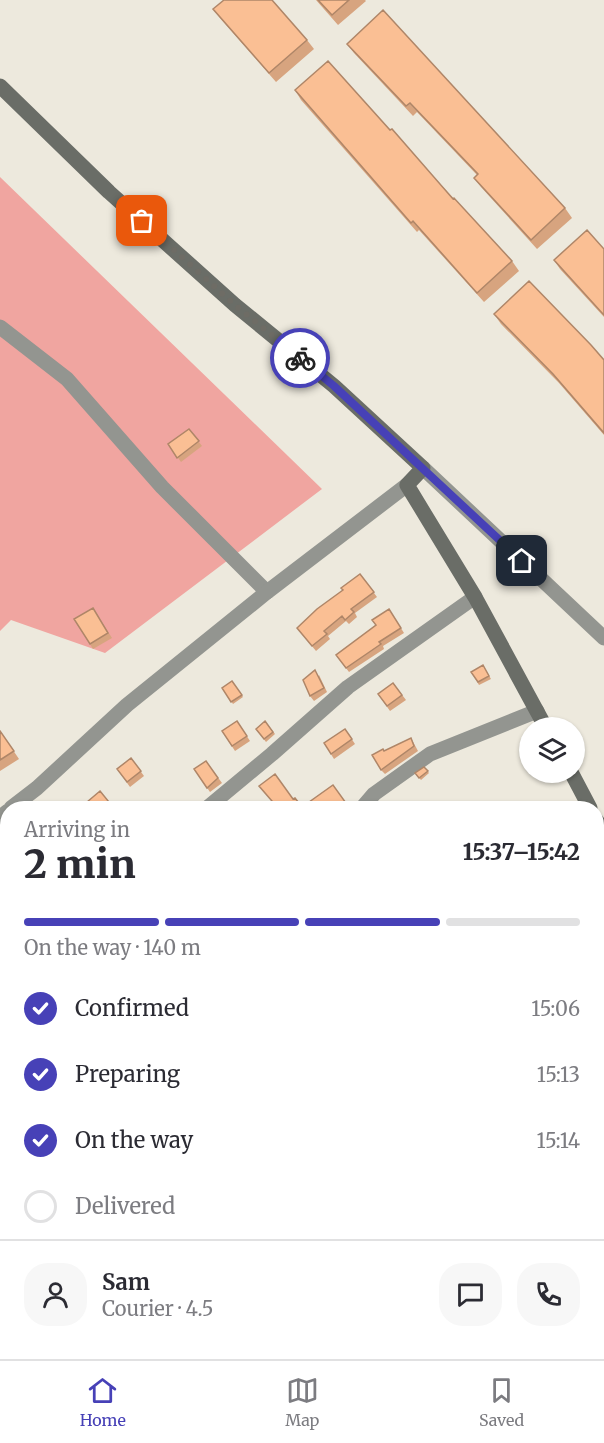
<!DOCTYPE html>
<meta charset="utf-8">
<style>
:root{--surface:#fff;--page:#f7f7f7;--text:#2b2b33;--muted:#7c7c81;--line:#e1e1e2;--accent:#4741b7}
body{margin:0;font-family:Merriweather,serif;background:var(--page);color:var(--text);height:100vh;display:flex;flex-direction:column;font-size:22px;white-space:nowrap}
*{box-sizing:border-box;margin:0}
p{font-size:20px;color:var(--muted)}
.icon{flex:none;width:33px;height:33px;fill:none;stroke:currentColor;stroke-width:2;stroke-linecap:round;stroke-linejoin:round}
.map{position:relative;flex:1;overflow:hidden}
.side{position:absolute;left:0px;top:801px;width:604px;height:558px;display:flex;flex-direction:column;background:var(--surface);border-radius:24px 24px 0 0;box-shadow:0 2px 4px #0004}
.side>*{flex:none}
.controls{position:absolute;left:519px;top:717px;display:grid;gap:12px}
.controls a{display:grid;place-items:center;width:66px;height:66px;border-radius:50%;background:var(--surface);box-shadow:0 2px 4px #0004;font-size:30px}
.pin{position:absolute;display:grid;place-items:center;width:51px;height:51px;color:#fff;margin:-26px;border-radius:12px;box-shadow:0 3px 9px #0006}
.courier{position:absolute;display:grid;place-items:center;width:60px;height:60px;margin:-30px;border:4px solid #4741b7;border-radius:50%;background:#fff;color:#222;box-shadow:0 2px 8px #0007}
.overview em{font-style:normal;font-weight:800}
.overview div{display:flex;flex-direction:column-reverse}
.overview{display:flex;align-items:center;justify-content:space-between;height:102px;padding:0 24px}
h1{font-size:39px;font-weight:800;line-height:45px}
.bar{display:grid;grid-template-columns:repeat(4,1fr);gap:9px 6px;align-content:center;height:72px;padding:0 24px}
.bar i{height:8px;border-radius:4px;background:var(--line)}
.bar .active{background:var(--accent)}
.bar p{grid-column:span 4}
.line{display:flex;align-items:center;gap:15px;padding:0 24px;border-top:2px solid var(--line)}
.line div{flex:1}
.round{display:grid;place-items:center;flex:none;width:63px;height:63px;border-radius:24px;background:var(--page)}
ol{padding:0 24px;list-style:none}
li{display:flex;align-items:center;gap:18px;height:66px}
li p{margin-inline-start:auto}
li .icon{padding:6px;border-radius:50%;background:var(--accent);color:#fff;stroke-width:4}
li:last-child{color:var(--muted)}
li i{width:33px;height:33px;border:3px solid var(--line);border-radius:50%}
.tab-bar{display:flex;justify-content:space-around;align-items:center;height:84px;border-top:2px solid var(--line);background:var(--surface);font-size:16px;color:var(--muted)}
.tab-bar a{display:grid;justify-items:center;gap:3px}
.tab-bar .active{color:var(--accent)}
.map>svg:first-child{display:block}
.green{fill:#f0a5a0}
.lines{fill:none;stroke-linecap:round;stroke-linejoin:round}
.minor{stroke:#939590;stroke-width:15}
.tertiary{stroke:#939590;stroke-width:15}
.secondary{stroke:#6a6d67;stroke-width:15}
.wall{fill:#d7a47f}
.shaded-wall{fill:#af8668}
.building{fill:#fabf94;stroke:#af8668;stroke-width:1.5}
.done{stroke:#6e6c65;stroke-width:6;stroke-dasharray:0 10.8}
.route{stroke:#4741b7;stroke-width:8}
</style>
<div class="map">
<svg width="604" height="1359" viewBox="0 0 604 1359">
<rect width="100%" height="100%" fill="#ede9dd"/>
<path class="green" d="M 0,177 L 322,489 L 105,653 L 11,620 L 0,631 Z"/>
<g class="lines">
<path class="minor" d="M 0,327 L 67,379 L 162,487 L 267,592
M 423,468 L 604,638
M 207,808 L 272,754 L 348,687 L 475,597
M 362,808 L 374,794 L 430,754 L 537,711
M 0,942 L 8,950
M 0,980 L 8,974
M 0,1131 L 8,1124
M 0,1269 L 8,1262
M 183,1359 L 185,1352"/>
<path class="tertiary" d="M 11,808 L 37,788 L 127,705 L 267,592 L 407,485
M 0,817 L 8,811"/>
<path class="secondary" d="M 0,86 L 109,192 L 235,305 L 334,386 L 423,468 L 407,485 L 475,597 L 546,728
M 571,772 L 590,808
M 597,821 L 604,834"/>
</g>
<path class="wall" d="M 316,0 L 365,0 L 366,1 L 338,25 Z
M 213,9 L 307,40 L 314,49 L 276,82 L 220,18 Z
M 347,44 L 565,208 L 572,218 L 537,249 L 481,187 L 474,178 L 477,175 L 417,112 L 413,116 L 354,53 Z
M 295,90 L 390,130 L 512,261 L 519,271 L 484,302 L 419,230 L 417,232 L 301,100 Z
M 604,249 L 604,317 L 560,269 L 554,260 Z
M 494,314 L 604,360 L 604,435 L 559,383 L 501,324 Z
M 189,429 L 202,446 L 181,462 L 168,444 Z
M 360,574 L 377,597 L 355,613 L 357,617 L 349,624 L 346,621 L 328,636 L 330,639 L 316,651 L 297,628 L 343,590 Z
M 93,608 L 112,638 L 93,649 L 74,619 Z
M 389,609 L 404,633 L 383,646 L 384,649 L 349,672 L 336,655 L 376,625 Z
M 483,665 L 491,679 L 479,685 L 471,672 Z
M 319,675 L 327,692 L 314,701 L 310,696 Z
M 232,681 L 243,697 L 233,704 L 222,688 Z
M 393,683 L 406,700 L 390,711 L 378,694 Z
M 237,721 L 250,741 L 235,751 L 222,731 Z
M 265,721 L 275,734 L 266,742 L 256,729 Z
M 345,729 L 355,744 L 334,759 L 324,743 Z
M 0,731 L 19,759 L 0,771 Z
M 411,738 L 418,751 L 385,774 L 381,770 L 384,751 Z
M 131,758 L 144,776 L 130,787 L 117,769 Z
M 206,761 L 222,783 L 210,792 L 194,769 Z
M 424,767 L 429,773 L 421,780 L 415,773 Z
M 333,785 L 349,808 L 277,808 L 293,799 L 302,807 Z
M 100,791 L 112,807 L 109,808 L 80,808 Z
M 0,1023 L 8,1032 L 8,1036 L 0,1043 Z
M 597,1221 L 604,1221 L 604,1246 L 597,1246 Z
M 604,1281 L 602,1296 L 597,1297 L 597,1282 Z
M 8,1282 L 8,1328 L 0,1335 L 0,1288 Z
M 144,1352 L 145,1359 L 104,1359 Z
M 197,1352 L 218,1352 L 216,1358 L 199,1354 Z"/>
<path class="shaded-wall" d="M 141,1352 L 144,1352 L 145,1359 L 142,1355 Z
M 214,1352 L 218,1352 L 216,1358 L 213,1354 Z"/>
<path class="building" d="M 224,0 L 272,0 L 307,40 L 269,73 L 213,9 Z
M 318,0 L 349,0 L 332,15 Z
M 383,10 L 565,208 L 531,240 L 474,178 L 478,174 L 410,103 L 406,106 L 347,44 Z
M 328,61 L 390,130 L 392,129 L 453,199 L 454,198 L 512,261 L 477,293 L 413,221 L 411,223 L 295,90 Z
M 587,230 L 604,249 L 604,315 L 554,260 Z
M 529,281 L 591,345 L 604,360 L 604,433 L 553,374 L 494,314 Z
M 189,429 L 199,441 L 177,458 L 168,444 Z
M 360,574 L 374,592 L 351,609 L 354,612 L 345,620 L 342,616 L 324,631 L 327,634 L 312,646 L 297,628 L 317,609 L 343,590 L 341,588 Z
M 93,608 L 108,633 L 90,644 L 74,619 Z
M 389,609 L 401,628 L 379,642 L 381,644 L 346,668 L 336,655 L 376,625 L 372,620 Z
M 483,665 L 489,676 L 478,682 L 471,672 Z
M 315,670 L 324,688 L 310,696 L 303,680 Z
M 232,681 L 242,695 L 231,702 L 222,688 Z
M 393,683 L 402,695 L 387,706 L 378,694 Z
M 237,721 L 247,736 L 232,746 L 222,731 Z
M 265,721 L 273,732 L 264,739 L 256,729 Z
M 345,729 L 352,739 L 331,754 L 324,743 Z
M 0,731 L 14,751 L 0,760 Z
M 411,738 L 414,746 L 381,770 L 372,755 L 383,749 L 384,751 Z
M 131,758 L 141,771 L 127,782 L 117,769 Z
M 206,761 L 218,778 L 207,788 L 194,769 Z
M 424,767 L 428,771 L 419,778 L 415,773 Z
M 275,774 L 293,799 L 295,798 L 302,807 L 333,785 L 346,803 L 339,808 L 326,808 L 324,806 L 320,808 L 278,808 L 259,786 Z
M 100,791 L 109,802 L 101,808 L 80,808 Z
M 245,804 L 249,808 L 239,808 Z
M 8,905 L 8,925 L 0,917 L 0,912 Z
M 0,1023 L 6,1029 L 0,1035 Z
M 597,1221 L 604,1221 L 604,1241 L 597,1241 Z
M 604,1281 L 604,1304 L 602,1291 L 597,1292 L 597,1282 Z
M 8,1282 L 8,1318 L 0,1325 L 0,1288 Z
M 604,1334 L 604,1359 L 603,1359 L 600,1335 Z
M 44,1352 L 47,1352 L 51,1359 L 37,1359 L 35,1355 Z
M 104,1352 L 141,1352 L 142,1355 L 130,1356 L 130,1359 L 104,1359 Z
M 201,1352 L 214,1352 L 213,1354 Z
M 254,1352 L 281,1352 L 281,1359 L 254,1359 Z
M 304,1352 L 317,1352 L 330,1353 L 349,1359 L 303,1359 Z"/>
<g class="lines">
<path class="done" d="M 142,221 L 235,305 L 300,358"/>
<path class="route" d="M 300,358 L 334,386 L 522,561"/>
</g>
</svg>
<div class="controls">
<a><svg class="icon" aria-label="layers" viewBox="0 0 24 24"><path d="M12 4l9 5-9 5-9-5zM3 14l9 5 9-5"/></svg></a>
</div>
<div class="pin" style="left:142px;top:221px;background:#ea580c"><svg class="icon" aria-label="bag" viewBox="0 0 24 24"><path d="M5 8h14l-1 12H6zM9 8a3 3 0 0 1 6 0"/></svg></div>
<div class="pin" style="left:522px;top:561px;background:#1f2937"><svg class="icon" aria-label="home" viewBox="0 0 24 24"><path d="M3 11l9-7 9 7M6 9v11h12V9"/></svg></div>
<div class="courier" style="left:300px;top:358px"><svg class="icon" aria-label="bike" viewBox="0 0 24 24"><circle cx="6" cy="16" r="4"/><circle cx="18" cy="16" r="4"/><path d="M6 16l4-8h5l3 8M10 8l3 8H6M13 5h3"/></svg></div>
<section class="side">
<div class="overview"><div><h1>2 min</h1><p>Arriving in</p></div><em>15:37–15:42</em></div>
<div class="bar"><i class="active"></i><i class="active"></i><i class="active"></i><i></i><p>On the way · 140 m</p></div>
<ol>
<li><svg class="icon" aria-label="check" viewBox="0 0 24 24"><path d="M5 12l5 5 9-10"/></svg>Confirmed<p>15:06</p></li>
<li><svg class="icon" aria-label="check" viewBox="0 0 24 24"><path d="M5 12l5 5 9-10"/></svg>Preparing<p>15:13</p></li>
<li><svg class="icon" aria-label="check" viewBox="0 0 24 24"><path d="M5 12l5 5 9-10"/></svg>On the way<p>15:14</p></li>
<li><i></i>Delivered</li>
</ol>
<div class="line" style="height:108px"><a class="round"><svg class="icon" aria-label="person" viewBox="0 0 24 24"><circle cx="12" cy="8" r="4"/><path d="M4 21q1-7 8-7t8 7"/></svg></a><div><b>Sam</b><p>Courier · 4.5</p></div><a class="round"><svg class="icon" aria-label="chat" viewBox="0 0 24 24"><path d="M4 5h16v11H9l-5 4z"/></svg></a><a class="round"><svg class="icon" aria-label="phone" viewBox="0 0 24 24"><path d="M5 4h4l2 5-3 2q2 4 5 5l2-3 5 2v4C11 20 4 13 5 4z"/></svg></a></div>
</section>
</div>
<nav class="tab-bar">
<a class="active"><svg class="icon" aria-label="home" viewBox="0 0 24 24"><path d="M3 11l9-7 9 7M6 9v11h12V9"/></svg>Home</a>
<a><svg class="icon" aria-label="map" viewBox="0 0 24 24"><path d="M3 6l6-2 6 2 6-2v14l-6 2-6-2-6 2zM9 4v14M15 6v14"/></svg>Map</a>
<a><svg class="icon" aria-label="saved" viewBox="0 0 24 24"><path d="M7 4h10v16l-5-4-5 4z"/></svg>Saved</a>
</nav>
